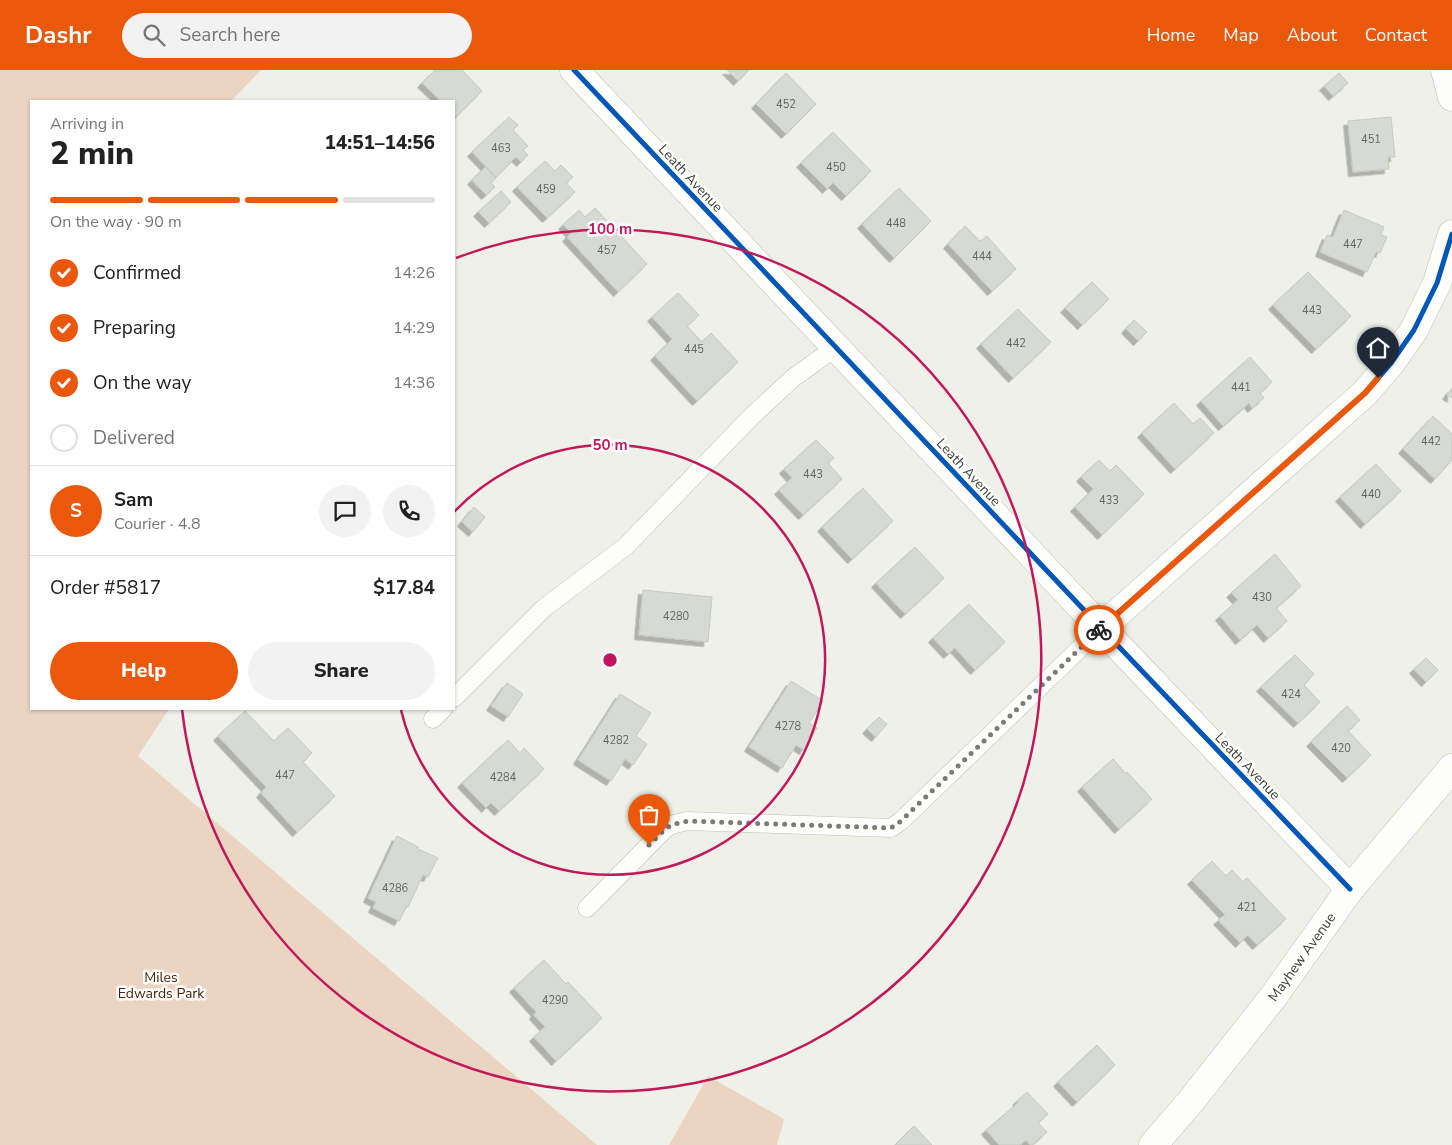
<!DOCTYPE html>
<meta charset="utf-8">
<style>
:root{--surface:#fff;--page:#f2f2f2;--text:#222;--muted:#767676;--line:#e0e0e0;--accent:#ea580c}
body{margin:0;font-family:"Nunito Sans",sans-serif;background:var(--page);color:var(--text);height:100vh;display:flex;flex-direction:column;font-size:19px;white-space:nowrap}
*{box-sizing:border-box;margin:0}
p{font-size:16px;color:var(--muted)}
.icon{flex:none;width:28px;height:28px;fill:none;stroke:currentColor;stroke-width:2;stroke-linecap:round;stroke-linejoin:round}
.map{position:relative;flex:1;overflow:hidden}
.drawer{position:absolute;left:30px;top:30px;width:425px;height:610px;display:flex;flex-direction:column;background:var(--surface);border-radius:0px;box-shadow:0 1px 4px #0004}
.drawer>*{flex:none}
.pin{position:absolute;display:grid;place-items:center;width:42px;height:42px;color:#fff;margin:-51px -21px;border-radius:50% 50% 50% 0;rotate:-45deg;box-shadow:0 0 5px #0007}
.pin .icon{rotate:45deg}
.courier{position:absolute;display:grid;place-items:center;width:50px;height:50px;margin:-25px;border:4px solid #ea580c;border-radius:50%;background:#fff;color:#222;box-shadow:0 1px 6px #0007}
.headline em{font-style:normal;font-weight:800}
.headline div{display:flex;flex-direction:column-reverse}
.headline{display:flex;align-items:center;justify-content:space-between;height:85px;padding:0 20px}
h1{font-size:32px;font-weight:800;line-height:38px}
.bar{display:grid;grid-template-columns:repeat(4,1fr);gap:8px 5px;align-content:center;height:60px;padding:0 20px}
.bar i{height:6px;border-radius:4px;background:var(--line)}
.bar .on{background:var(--accent)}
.bar p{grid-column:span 4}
.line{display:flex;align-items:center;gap:12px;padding:0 20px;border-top:1px solid var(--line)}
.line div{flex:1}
.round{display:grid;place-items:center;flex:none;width:52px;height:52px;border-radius:26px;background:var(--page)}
ol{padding:0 20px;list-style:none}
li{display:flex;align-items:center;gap:15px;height:55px}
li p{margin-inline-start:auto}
li .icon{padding:5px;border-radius:50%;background:var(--accent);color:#fff;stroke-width:4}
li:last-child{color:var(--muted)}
li i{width:28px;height:28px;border:2px solid var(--line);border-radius:50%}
.primary-button{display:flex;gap:10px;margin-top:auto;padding:10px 20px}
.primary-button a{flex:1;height:58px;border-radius:30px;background:var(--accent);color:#fff;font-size:20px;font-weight:800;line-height:58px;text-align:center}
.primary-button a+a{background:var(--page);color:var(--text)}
header{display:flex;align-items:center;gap:30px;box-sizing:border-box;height:70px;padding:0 25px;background:var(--accent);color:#fff}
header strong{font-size:24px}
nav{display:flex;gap:28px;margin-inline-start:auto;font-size:18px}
.search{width:350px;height:45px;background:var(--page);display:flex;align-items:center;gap:12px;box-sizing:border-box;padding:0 18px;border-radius:28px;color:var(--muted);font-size:19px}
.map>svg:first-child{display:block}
.green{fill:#ecd4c2}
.building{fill:#d7dad4;stroke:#c5c9c3;filter:url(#shadow)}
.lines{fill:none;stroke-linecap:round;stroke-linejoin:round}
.service-casing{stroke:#bebfb8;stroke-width:19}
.minor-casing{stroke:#bebfb8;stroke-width:29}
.service{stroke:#fdfdfc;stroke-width:18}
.minor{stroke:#fdfdfc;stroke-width:28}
.cycleway-casing{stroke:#fff;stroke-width:8}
.cycleway{stroke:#0057b8;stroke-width:5}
.done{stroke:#7b7c74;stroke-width:5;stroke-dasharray:0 9}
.route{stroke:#ea580c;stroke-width:6}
.ring{fill:none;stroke:#c2185b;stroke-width:2.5}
.labels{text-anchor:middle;stroke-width:5;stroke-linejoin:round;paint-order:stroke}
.number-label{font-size:11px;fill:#656760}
.street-label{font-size:14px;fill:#3c3d36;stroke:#fff}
.park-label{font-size:14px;fill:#4a2106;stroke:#fff}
.centre{fill:#c2185b;stroke:#fff;stroke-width:2.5}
.ring-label{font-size:15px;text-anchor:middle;font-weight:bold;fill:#c2185b;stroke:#fff;stroke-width:5;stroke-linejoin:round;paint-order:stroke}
</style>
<header>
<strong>Dashr</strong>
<div class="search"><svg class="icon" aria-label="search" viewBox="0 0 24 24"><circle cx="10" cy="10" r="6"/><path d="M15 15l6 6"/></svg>Search here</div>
<nav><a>Home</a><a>Map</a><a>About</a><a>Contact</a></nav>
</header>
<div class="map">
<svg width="1452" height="1075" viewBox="0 0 1452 1075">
<defs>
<filter id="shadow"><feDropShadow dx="-4.5" dy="4.5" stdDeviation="0" flood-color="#0004"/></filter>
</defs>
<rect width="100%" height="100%" fill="#eff1e8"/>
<path class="green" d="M 0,0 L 261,0 L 231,31 L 31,31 L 31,639 L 169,639 L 138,686 L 597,1075 L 0,1075 Z
M 708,1006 L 784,1049 L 777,1075 L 669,1075 Z"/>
<path class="building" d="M 435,0 L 462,0 L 482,21 L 456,47 L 454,45 L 454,31 L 441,31 L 422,13 Z
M 727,0 L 749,0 L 738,11 Z
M 786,3 L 816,34 L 786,64 L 756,34 Z
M 1339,3 L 1348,13 L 1333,26 L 1324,16 Z
M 509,47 L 518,55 L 513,60 L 528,76 L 523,80 L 528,85 L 521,92 L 516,87 L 496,107 L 472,82 Z
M 1391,47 L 1395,87 L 1388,87 L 1389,99 L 1353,102 L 1348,51 Z
M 833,62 L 871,101 L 846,126 L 833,113 L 827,119 L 801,93 Z
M 545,91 L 555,101 L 561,95 L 573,107 L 566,113 L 575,122 L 547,148 L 517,117 Z
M 485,97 L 496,108 L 491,113 L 495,117 L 486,125 L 472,110 Z
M 899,118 L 931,151 L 894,188 L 862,154 Z
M 501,121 L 511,132 L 489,153 L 478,142 Z
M 595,138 L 647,194 L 618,222 L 567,167 L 571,163 L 563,155 L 579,140 L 585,147 Z
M 1344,140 L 1384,157 L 1381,165 L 1387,167 L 1380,183 L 1376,182 L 1367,202 L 1320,182 L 1327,165 L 1333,167 Z
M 965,156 L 980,171 L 987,166 L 1016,199 L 992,221 L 948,174 Z
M 1308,202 L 1351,246 L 1316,279 L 1273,235 Z
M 1092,212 L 1109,229 L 1082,255 L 1065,238 Z
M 678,223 L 699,245 L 687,256 L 702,272 L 711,263 L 738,292 L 697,331 L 655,286 L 672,269 L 652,247 Z
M 1018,239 L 1051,272 L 1013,308 L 981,274 Z
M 1134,250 L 1147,262 L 1138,271 L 1126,259 Z
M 1250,287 L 1272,312 L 1260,323 L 1264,328 L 1252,338 L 1249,333 L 1223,356 L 1201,331 Z
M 1452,318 L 1452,328 L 1447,325 Z
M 1174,333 L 1193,354 L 1200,348 L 1214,363 L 1175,399 L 1142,363 Z
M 1433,346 L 1452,364 L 1452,390 L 1435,409 L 1403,379 Z
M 816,370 L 834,388 L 828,393 L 842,409 L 803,445 L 779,420 L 792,408 L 784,399 Z
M 1099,390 L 1110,401 L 1116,395 L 1144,424 L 1102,465 L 1075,437 L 1093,419 L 1081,407 Z
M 1376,394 L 1401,421 L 1365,454 L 1340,427 Z
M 863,418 L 893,451 L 852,489 L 822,457 Z
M 474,437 L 485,447 L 473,462 L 462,452 Z
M 915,477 L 944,508 L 905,544 L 876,513 Z
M 1275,484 L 1301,516 L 1276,538 L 1287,551 L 1268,568 L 1257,555 L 1240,570 L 1220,546 L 1238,530 L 1231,523 Z
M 643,520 L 712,527 L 708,572 L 639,565 Z
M 969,534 L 1005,572 L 975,600 L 955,578 L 948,584 L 933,568 Z
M 1295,585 L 1314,604 L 1304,615 L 1320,632 L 1298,653 L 1261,617 Z
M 1426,588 L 1438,600 L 1426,612 L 1414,599 Z
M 791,611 L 823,631 L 809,653 L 817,658 L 804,680 L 796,675 L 782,698 L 749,677 Z
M 507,613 L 523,624 L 508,647 L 491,636 Z
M 620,624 L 651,643 L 636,666 L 647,674 L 633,695 L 625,689 L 611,711 L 578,690 Z
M 1347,636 L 1360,650 L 1348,661 L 1371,685 L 1347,708 L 1311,672 Z
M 245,641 L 274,671 L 288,658 L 312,683 L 303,692 L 335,726 L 297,762 L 261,723 L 266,717 L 218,666 Z
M 879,647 L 887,654 L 876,667 L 867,659 Z
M 508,670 L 520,683 L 524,678 L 544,699 L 499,741 L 491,733 L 486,738 L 462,713 Z
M 1113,689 L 1126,704 L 1127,702 L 1152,729 L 1119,759 L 1082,717 Z
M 397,766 L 418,777 L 418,779 L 438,788 L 428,807 L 423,805 L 408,837 L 407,836 L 399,851 L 373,838 L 376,832 L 368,828 Z
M 1212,791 L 1226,806 L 1232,800 L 1243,812 L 1247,808 L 1286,849 L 1257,875 L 1248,865 L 1240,873 L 1218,850 L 1225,845 L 1192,810 Z
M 544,890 L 566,914 L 568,912 L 602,948 L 556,991 L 534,967 L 545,957 L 534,945 L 536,942 L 514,918 Z
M 1097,975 L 1115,995 L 1077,1032 L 1058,1012 Z
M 1027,1022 L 1048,1044 L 1038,1053 L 1047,1062 L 1032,1075 L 1030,1075 L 1026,1070 L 1020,1075 L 999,1075 L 986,1060 L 1019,1032 L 1017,1031 Z
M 914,1056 L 932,1075 L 895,1075 Z"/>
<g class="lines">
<defs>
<path id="service" d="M 454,628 L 544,538 L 625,477 L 752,346 L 793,308 L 836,277
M 433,649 L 443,639
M 587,838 L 664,760 L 671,755 L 687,751 L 891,758 L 901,751 L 1101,558"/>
<g id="minor">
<path d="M 574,0 L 1101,558 L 1350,819"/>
<path d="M 1445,0 L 1452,27"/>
<path d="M 1101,558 L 1365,323 L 1391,293 L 1414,260 L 1437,213 L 1452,164"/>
<path id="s1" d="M 1153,1075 L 1191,1031 L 1273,927 L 1350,819 L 1452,698"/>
</g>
</defs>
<use href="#service" class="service-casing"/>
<use href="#minor" class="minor-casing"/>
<use href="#service" class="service"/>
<use href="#minor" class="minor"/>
<defs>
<path id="cycleway" d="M 574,0 L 1101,558 L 1350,819
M 1101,558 L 1365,323 L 1391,293 L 1414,260 L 1437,213 L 1452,164"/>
</defs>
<use href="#cycleway" class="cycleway-casing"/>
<use href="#cycleway" class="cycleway"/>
</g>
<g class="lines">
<path class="done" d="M 649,775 L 664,760 L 671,755 L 688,751 L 891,758 L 901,751 L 1099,560"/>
<path class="route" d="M 1099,560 L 1365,323 L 1378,308"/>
</g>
<g class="ring">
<path d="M454 442A215 215 0 1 1 401 640"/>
<path d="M456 188A431 431 0 1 1 182 639"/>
</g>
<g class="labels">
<g class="number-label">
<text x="786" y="38">452</text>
<text x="1371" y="73">451</text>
<text x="501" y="82">463</text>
<text x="836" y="101">450</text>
<text x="546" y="123">459</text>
<text x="896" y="157">448</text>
<text x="1353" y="178">447</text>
<text x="607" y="184">457</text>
<text x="982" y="190">444</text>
<text x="1312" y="244">443</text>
<text x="1016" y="277">442</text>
<text x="694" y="283">445</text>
<text x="1241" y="321">441</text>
<text x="1431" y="375">442</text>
<text x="813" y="408">443</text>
<text x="1371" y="428">440</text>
<text x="1109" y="434">433</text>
<text x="1262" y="531">430</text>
<text x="676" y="550">4280</text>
<text x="1291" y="628">424</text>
<text x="788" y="660">4278</text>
<text x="616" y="674">4282</text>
<text x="1341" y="682">420</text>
<text x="285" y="709">447</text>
<text x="503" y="711">4284</text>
<text x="395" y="822">4286</text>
<text x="1247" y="841">421</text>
<text x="555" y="934">4290</text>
</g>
<g class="street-label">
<text transform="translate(691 108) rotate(47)" y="5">Leath Avenue</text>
<text transform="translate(969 402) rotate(47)" y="5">Leath Avenue</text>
<text transform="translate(1248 696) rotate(46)" y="5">Leath Avenue</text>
<text dy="5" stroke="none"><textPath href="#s1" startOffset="240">Mayhew Avenue</textPath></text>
</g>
<g class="park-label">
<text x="161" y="912">Miles<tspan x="161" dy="16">Edwards Park</tspan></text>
</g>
</g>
<circle cx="610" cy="590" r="8" class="centre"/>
<g class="ring-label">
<text x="610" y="164">100 m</text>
<text x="610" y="380">50 m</text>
</g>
</svg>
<div class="pin" style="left:649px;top:775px;background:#ea580c"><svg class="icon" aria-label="bag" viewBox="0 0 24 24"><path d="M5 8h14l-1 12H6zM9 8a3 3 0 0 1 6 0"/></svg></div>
<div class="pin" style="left:1378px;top:308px;background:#1f2937"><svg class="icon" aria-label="home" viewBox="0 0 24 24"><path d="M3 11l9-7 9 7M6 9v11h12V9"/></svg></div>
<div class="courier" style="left:1099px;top:560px"><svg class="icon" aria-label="bike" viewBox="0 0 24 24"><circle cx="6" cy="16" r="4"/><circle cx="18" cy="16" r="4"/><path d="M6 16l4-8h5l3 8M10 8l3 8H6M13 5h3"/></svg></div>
<section class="drawer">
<div class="headline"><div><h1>2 min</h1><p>Arriving in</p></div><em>14:51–14:56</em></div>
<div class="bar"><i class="on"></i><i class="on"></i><i class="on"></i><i></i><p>On the way · 90 m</p></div>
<ol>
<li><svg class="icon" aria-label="check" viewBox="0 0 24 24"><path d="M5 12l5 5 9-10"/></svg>Confirmed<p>14:26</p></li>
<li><svg class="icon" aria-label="check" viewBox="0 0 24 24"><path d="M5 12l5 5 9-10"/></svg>Preparing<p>14:29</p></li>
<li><svg class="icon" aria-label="check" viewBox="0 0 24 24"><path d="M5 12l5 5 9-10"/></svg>On the way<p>14:36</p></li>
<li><i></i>Delivered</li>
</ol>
<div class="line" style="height:90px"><b class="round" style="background:var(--accent);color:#fff">S</b><div><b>Sam</b><p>Courier · 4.8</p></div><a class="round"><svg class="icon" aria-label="chat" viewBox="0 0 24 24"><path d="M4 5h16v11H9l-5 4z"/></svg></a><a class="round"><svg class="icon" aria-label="phone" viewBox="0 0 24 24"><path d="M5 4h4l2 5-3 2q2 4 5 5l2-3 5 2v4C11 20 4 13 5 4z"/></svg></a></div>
<div class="line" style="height:65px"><div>Order #5817</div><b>$17.84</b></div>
<div class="primary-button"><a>Help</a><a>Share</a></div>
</section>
</div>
